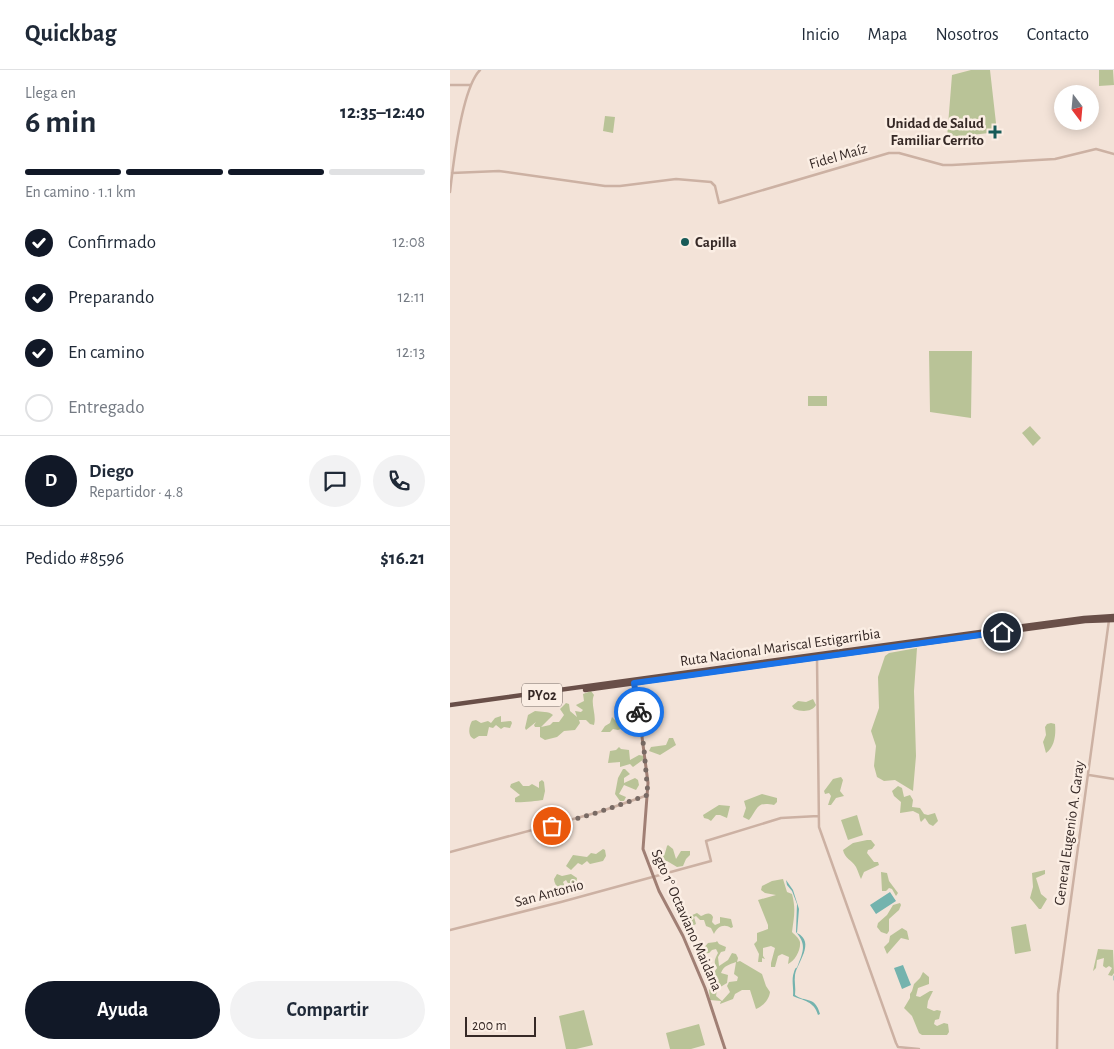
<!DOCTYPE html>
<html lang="es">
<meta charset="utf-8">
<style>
:root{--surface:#fff;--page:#f2f2f3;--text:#1f2937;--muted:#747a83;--line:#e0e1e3;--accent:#111827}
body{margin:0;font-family:"Alegreya Sans",sans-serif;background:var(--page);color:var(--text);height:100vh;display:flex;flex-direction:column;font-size:19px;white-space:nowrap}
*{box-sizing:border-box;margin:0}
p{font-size:16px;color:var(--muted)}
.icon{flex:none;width:28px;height:28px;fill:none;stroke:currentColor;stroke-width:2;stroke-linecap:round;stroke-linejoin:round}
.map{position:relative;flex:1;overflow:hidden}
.panel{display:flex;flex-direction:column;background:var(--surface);width:450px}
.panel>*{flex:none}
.needle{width:32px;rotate:164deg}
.controls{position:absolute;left:604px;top:15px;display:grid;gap:10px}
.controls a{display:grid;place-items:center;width:45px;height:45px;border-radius:50%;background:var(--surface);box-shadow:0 2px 12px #0003;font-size:25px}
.scale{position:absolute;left:15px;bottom:12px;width:71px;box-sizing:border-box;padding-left:5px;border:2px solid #362926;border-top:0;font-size:14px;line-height:18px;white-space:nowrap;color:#362926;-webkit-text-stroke:4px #fbeee4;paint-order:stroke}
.pin{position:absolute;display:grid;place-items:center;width:42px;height:42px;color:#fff;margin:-21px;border:2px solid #fff;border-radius:50%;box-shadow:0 1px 5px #0007}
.courier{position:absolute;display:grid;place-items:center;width:50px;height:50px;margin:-25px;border:4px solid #1a73e8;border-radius:50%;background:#fff;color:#222;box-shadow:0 1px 6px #0007}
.summary em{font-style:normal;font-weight:600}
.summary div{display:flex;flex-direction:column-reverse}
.summary{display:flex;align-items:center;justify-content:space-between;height:85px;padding:0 25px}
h1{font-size:32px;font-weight:600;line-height:38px}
.bar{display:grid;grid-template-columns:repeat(4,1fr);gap:8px 5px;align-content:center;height:60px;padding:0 25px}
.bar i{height:6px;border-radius:4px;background:var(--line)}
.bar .selected{background:var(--accent)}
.bar p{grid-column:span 4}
.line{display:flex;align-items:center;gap:12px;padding:0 25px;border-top:1px solid var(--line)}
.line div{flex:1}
.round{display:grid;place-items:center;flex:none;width:52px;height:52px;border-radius:26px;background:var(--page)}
ol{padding:0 25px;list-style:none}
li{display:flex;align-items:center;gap:15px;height:55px}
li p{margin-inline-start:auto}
li .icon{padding:5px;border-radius:50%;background:var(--accent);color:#fff;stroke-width:4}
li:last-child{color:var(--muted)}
li i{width:28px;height:28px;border:2px solid var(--line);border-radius:50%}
.primary-button{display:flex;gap:10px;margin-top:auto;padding:10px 25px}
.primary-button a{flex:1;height:58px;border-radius:30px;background:var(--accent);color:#fff;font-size:20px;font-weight:600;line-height:58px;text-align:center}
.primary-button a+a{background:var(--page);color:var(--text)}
header{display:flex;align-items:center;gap:30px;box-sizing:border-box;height:70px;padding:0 25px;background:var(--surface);border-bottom:1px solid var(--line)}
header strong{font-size:24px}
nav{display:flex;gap:28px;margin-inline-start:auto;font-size:18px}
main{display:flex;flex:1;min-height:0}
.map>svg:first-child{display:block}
.green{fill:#b9c397;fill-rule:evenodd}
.water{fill:#74b3ae}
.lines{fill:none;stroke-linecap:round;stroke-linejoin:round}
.stream{stroke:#74b3ae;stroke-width:1}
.tertiary{stroke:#ccb1a3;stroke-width:2.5}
.secondary{stroke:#a07f74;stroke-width:3}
.trunk{stroke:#694f48;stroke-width:4.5}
.done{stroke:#786a64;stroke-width:5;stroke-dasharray:0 9}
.route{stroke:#1a73e8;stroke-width:6}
.poi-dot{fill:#185b58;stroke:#fbeee4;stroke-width:2}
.labels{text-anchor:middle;stroke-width:5;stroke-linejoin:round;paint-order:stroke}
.shield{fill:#fbeee4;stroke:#71645f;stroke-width:1}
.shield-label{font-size:14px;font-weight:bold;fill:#362926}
.poi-label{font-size:15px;font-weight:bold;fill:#362926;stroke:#fbeee4;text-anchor:end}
.street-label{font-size:15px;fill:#362926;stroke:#fbeee4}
</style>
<header>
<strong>Quickbag</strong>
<nav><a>Inicio</a><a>Mapa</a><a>Nosotros</a><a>Contacto</a></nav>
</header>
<main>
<section class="panel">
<div class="summary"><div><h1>6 min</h1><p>Llega en</p></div><em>12:35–12:40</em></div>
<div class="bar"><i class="selected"></i><i class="selected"></i><i class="selected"></i><i></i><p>En camino · 1.1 km</p></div>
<ol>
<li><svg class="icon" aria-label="check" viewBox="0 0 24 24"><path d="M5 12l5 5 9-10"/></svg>Confirmado<p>12:08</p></li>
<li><svg class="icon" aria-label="check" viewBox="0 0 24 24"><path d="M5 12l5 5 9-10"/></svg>Preparando<p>12:11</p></li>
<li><svg class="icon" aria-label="check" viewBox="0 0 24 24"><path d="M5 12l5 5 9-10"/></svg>En camino<p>12:13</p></li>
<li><i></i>Entregado</li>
</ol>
<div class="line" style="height:90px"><b class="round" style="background:var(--accent);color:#fff">D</b><div><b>Diego</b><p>Repartidor · 4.8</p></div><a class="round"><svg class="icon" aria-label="chat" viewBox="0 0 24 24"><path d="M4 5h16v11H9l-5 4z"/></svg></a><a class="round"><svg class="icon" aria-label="phone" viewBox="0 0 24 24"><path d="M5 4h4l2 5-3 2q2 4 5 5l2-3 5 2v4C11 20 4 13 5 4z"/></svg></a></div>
<div class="line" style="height:65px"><div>Pedido #8596</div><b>$16.21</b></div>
<div class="primary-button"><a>Ayuda</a><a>Compartir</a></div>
</section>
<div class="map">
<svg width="664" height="979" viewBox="0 0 664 979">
<rect width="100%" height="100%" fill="#f3e3d8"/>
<path class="green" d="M 521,0 L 540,0 L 547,62 L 497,68 L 502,5 Z
M 649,0 L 663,0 L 664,15 L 649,16 Z
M 155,46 L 165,47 L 163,63 L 153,61 Z
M 479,281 L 522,281 L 521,348 L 480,342 Z
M 358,326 L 377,326 L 377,336 L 358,336 Z
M 580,356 L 591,368 L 583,376 L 572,363 Z
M 467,578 L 464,621 L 466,686 L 463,721 L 445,710 L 434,711 L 427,707 L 424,696 L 426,676 L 421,661 L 429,638 L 428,607 L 435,586 L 439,583 Z
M 141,621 L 144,625 C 140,634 147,645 144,655 L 140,654 L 136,650 L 129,650 L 130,653 L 125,660 L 114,661 L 107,667 L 95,670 L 90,667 L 90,657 L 85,657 L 84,655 L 86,652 L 76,660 L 75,658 L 78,645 L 85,641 C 91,642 99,641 103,645 L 91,657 L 100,655 L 103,652 L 109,652 L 114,645 L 110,639 L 116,633 L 119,634 L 120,641 L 127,647 L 125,641 L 131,642 L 133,640 L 127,636 L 126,635 L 134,631 L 133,624 Z
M 363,629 L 366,635 C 362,642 352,642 344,639 L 342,636 L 348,631 L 356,632 Z
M 51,646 L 51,652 L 61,651 L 62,653 L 60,658 L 54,657 L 51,659 L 46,655 L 43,658 L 39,657 L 37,666 L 29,666 L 24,669 C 17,666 19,656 22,651 L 26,650 L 31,653 L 38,651 L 41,653 L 45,648 Z
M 162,647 L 166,651 L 175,651 L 176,657 L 168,660 L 163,659 L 160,662 L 151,662 L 155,656 L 160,653 Z
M 601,653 L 605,654 C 606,664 605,677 596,683 L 593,672 L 596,665 L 595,657 L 597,654 Z
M 219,668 L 223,668 L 226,675 L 210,685 L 199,681 L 201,677 L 216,675 Z
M 169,677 L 171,679 L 179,680 L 180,690 L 189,685 L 194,686 L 194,689 L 183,697 L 180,694 L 170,697 L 170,692 L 158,693 L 160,681 L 166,680 Z
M 173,699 L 175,699 L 180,704 L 174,708 L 174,713 L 185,708 L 188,710 L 189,715 L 186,720 L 174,715 L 169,724 L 176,727 L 174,731 L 170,731 L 165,724 L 168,708 Z
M 391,707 L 393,710 L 390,721 L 394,726 L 386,728 L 381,735 L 378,735 L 381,726 L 379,723 L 375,724 L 374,721 L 383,709 Z
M 92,710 L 94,712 L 95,721 L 93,730 C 87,731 68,733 65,732 L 65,728 L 70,725 L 60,717 L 61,714 L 69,711 L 73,716 L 79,716 L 82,714 L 89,718 L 89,712 Z
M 448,716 L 452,718 L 454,727 L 460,725 L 463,730 L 462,737 L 470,738 L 474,744 L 478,745 L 485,743 L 488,751 L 483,756 L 479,754 L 475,748 L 471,752 L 470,750 L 469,744 L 463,741 L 450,743 L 451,732 L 444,726 L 442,721 Z
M 312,724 L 327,728 L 327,732 L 324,735 C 306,731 308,739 299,750 L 293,747 L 296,738 L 294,731 Z
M 269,735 L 280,736 L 277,748 L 270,745 L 266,745 L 261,751 L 258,749 L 254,748 L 253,745 Z
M 407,745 L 413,765 L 398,770 L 391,750 Z
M 417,770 L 421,770 L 425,775 L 422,779 L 418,780 L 417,783 L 424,792 L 428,792 L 429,795 L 414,802 L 411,809 C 409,805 408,801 406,797 C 401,789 395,789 393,780 L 403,773 Z
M 218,775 L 223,779 L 226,789 L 231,781 L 240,781 L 240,785 L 236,789 L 233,796 L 227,797 L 217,791 L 213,792 L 212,794 L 213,801 L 210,803 C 205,797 210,791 212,785 L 215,783 L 217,776 Z
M 153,779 L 155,780 L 156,786 L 153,791 L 140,794 L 137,791 L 132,795 L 128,793 L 121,800 L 116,796 L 123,785 L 137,787 L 141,783 L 146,784 Z
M 595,800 L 595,804 L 586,808 L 591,824 L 597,829 L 591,839 L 589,839 L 580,828 L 583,817 L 582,803 Z
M 431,802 L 437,803 L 439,811 L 448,823 L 446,826 L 442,819 L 439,818 L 436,821 L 432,821 Z
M 107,804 L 112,806 L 121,804 L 127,808 L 126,814 L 119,815 L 116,810 L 113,812 L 116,819 L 121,819 L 123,821 L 122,824 C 115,825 104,817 104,809 Z
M 333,809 L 337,822 L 342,824 C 346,839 344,847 342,862 C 345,865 349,868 350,872 C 351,880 345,891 338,894 L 339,887 L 332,884 L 328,886 L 325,897 L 321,897 L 321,893 L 325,878 L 321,876 L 313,878 L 313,886 L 315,889 L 312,888 L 312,892 L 308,892 L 309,884 L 304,874 L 307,871 L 307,863 L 318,859 L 318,855 L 308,830 L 326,825 L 315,823 L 311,820 L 312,816 L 322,811 Z
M 450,833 L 451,835 L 449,840 L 439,849 L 439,861 L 437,864 L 431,862 L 427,857 L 428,853 L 437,845 L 443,835 Z
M 247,843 L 251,846 C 256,844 260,841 263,847 L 262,852 L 265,855 L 270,853 L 270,847 L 281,849 L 283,857 L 281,858 C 274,853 267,857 264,864 L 261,858 L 256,856 L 254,850 L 250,850 L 246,846 L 244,847 L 246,854 L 244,855 L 240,855 L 239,851 L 236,850 L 232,857 L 233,849 Z
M 576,854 L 581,881 L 565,884 L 561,857 Z
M 452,858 L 457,861 L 459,870 L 451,868 L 437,884 L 434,877 L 439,872 L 440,866 Z
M 267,871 L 269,874 L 276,877 L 275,881 L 271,882 L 268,887 L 269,896 L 278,890 L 282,883 L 286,884 L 288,888 L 287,892 L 290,891 L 312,904 L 316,916 L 320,922 C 319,930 313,936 306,939 L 300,920 L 292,920 L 285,924 L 283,929 L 270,934 L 271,931 L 260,930 L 259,919 L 265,915 L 265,911 L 262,909 L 263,904 L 267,898 C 263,892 265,889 268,883 L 266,879 L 262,880 L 259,883 L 249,884 L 246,882 L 253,879 L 258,873 L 266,872 ZM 286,892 L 284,904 L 288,907 L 287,911 L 279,912 L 277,916 L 280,922 L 272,931 L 266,926 L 267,919 L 277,913 L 278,905 L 271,903 C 274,895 279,895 286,892 Z
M 648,879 L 663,880 L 664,903 L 662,906 L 658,905 L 662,898 L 659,896 L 656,898 L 653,896 L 654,888 L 647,890 L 646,898 L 643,901 Z
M 473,902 L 479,907 L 479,914 L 468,918 L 466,926 L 470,927 L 480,921 L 483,921 L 478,931 L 477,938 L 484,941 L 487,940 L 491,941 L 489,949 L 485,950 L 484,954 L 487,956 L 494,953 L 498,954 L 499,962 L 497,965 L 472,965 L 469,963 L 462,946 L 454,938 L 460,928 L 460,924 L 462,921 L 464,914 L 470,908 Z
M 134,940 L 143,975 L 126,979 L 116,979 L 109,946 Z
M 249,954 L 255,975 L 241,979 L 220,979 L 216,963 Z"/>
<path class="water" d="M 337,798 L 336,810 L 343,820 L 349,839 L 347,863 C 366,872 347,893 345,905 C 344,911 346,918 345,925 C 355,933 365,925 370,944 L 368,945 C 364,931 354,931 343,926 C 344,918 341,910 344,902 C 347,894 345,902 348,895 C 354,880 356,874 346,862 L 347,834 L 342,821 L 337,815 L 336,810 Z
M 440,822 L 446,831 L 426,844 L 420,835 Z
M 453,895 L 461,915 L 452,919 L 444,898 Z"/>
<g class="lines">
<path class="stream" d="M 664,906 L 664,910"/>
<path class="tertiary" d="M 0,15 L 20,15
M 2,103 L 49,101 L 155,116 L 170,116 L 226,109 L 261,112 L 265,116 L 269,133 L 439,83 L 449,83 L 493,95 L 502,95 L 605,89 L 646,79 L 664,84
M 0,122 C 3,95 12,18 30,0
M 367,588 L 369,757 L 446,973 L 448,977 L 469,979
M 639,705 L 664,709
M 0,782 L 149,742 L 198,725
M 0,860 L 111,832 L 261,791 L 256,771 L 331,748 L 368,746
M 607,979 L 608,924 L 659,550"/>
<path class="secondary" d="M 185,613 L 198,713 L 193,779 L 209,821 L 233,866 L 255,918 L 275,979"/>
<path class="trunk" d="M 135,620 L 635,551 L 664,550
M 0,635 L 574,556 L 634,548 L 664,546"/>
</g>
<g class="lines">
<path class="done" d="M 102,756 L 149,742 L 198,725 L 194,679 L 189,642"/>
<path class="route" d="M 189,642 L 184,613 L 552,562"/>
</g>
<g class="poi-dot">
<path d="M542.5 54.5h5v5h5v5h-5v5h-5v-5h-5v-5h5z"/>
<circle cx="235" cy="172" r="5"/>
</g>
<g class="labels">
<rect class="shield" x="72" y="613.5" width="40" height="23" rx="4"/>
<g class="shield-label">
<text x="92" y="630">PY02</text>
</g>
<g class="poi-label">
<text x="534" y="58">Unidad de Salud<tspan x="534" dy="17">Familiar Cerrito</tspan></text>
<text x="245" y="177" text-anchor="start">Capilla</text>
</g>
<g class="street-label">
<text transform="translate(388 86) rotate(-16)" y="5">Fidel Maíz</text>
<text transform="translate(330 577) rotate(-8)" y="5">Ruta Nacional Mariscal Estigarribia</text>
<text transform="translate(619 763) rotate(-82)" y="5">General Eugenio A. Garay</text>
<text transform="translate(99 823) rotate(-15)" y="5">San Antonio</text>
<text transform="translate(237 850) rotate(66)" y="5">Sgto 1° Octaviano Maidana</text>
</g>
</g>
</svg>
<div class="controls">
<a><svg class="needle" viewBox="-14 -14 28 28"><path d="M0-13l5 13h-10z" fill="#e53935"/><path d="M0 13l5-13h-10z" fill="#747a83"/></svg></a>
</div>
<div class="scale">200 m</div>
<div class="pin" style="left:102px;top:756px;background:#ea580c"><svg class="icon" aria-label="bag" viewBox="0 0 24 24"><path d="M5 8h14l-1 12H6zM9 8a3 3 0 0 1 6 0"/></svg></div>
<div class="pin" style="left:552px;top:562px;background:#1f2937"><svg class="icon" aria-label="home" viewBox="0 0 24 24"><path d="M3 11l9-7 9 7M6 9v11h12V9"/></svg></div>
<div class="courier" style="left:189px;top:642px"><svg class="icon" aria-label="bike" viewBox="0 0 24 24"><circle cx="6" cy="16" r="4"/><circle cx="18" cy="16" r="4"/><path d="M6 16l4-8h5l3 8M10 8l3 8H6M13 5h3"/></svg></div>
</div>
</main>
